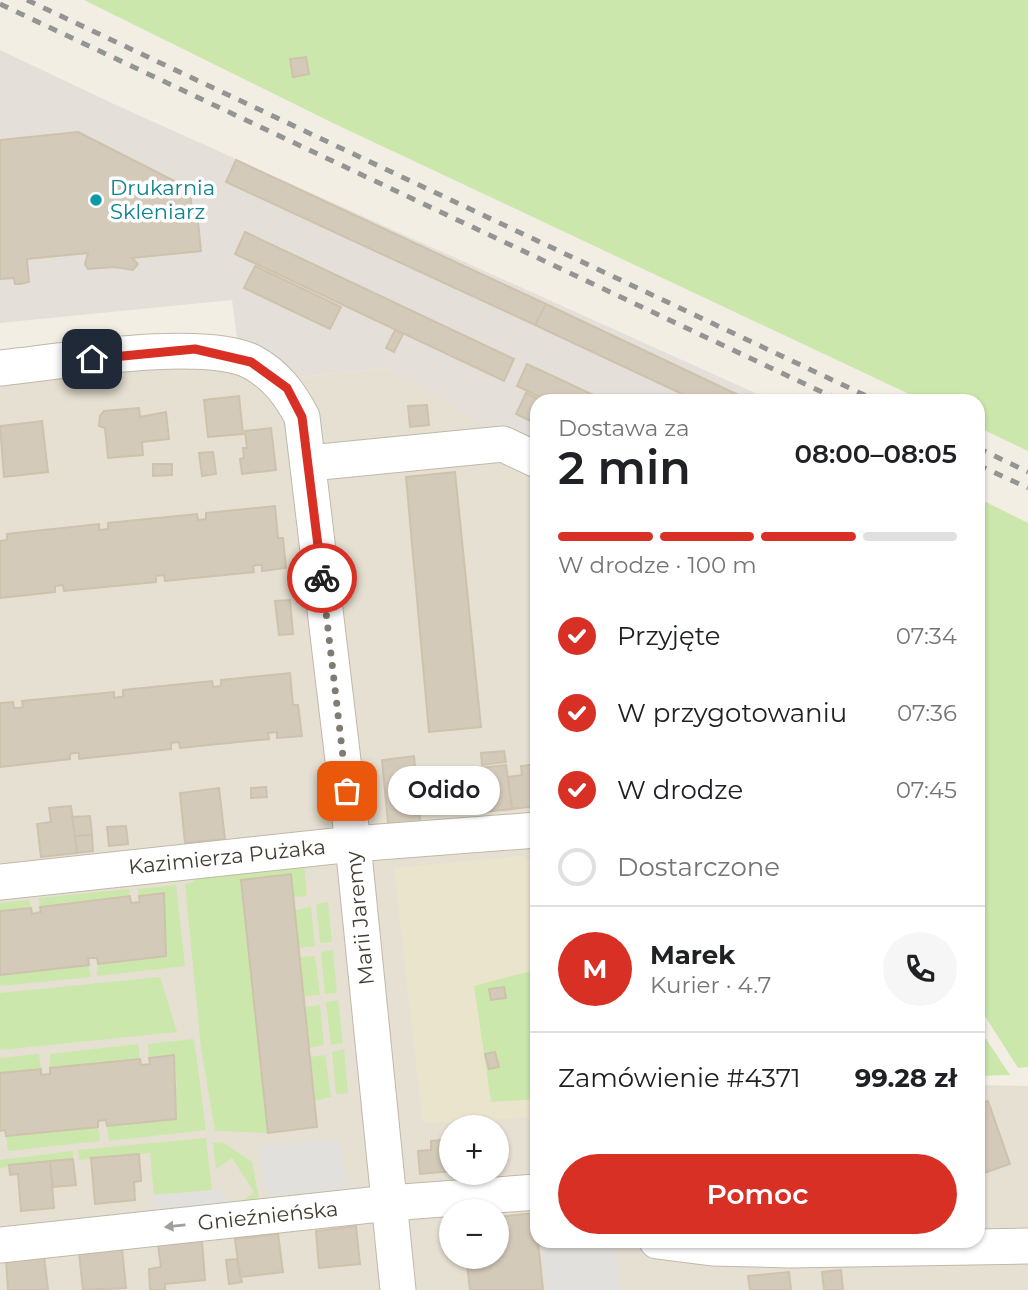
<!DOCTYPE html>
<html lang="pl">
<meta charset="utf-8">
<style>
:root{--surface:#fff;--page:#f6f6f6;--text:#202124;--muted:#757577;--line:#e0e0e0;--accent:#d93025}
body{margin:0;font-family:Montserrat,sans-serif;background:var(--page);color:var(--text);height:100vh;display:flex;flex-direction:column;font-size:26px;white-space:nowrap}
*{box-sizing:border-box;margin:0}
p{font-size:23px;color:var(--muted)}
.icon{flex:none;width:38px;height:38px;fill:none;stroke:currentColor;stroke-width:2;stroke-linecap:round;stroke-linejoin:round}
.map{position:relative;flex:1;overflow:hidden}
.drawer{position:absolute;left:530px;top:394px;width:455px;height:854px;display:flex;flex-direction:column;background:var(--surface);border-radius:21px;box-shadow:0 2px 5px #0004}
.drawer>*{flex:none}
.tools{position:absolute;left:439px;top:1115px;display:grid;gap:14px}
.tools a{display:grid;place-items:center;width:70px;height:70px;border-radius:50%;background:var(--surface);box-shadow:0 2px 5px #0004;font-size:35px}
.pin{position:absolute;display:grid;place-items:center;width:60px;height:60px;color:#fff;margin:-30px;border-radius:14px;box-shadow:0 4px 10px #0006}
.courier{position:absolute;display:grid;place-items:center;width:70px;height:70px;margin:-35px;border:5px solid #d93025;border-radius:50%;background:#fff;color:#222;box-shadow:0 2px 9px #0007}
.bubble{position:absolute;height:49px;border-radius:24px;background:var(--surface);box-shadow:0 2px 5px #0004;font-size:23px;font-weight:600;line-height:49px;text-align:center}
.overview em{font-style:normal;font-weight:600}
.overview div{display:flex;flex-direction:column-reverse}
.overview{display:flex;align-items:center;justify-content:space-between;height:119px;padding:0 28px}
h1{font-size:46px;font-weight:600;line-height:52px}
.bar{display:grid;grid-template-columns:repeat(4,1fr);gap:10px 7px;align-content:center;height:84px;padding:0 28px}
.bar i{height:9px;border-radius:5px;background:var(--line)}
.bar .on{background:var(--accent)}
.bar p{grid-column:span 4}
.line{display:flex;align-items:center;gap:18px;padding:0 28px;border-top:2px solid var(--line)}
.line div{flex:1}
.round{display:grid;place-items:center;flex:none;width:74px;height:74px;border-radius:37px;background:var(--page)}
ol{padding:0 28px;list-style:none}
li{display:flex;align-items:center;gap:21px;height:77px}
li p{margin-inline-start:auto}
li .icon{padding:7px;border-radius:50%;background:var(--accent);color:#fff;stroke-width:4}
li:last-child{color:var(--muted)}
li i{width:38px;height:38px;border:4px solid var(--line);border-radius:50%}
.button{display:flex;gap:14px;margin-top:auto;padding:14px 28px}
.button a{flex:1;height:80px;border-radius:42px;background:var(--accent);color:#fff;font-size:28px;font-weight:600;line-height:80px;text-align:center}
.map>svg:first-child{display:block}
.residential{fill:#e6e0d2;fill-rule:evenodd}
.industrial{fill:#e4dfd9}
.education{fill:#ebe4cd}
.green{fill:#cbe7ac}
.parking{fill:#e2e0dc}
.building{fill:#d4cab9;stroke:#cec2ac;stroke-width:2}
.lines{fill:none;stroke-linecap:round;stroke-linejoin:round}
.minor-casing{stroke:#c0b9a9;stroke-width:37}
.minor{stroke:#fff;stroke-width:35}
.rail{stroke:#949494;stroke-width:5;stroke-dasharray:9 9;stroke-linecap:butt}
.oneway{fill:#a29e9a}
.done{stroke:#817c72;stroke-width:7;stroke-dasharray:0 12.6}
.route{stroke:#d93025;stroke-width:9}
.culture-dot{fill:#0f9aa8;stroke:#fff;stroke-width:2.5}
.labels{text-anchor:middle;stroke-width:7;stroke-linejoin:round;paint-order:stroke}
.culture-label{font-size:21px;fill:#0d838f;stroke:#fff;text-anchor:start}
.street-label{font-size:21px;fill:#443e34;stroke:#fff}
</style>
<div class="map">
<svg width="1028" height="1290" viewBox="0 0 1028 1290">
<rect width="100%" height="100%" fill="#f2eee4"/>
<path class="residential" d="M 237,338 L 300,377 L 389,368 L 537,457 L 537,1241 L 978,1241 L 978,1085 L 1028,1086 L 1028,1290 L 0,1290 L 0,371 L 191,353 ZM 452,1127 L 497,1127 L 497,1172 L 452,1172 ZM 452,1211 L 497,1211 L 497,1256 L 452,1256 Z"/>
<path class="industrial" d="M 0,50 L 116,105 L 773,401 L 537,401 L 537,457 L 389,368 L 299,377 L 237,338 L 232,300 L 0,323 Z"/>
<path class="education" d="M 522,856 L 537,866 L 537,1117 L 423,1123 L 394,868 Z"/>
<path class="green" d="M 84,0 L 1028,0 L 1028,451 L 978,427 L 978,401 L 924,401 L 335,124 Z
M 978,498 L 1028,523 L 1028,1067 L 1018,1068 L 983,1013 L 978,1014 Z
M 304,864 L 307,896 L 294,897 L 291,875 L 242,880 L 268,1133 L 215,1131 L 201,1048 L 185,884 L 192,883 L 198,876 Z
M 176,885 L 185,966 L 97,976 L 98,964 L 166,956 L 164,893 L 139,896 L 138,889 Z
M 129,889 L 130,896 L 40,907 L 39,898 Z
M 29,900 L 31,908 L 0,911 L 0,903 Z
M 328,902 L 332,942 L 320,943 L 316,904 Z
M 311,907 L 315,946 L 299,948 L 295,910 Z
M 333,950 L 337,993 L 325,994 L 321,952 Z
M 315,956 L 320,995 L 304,996 L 300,957 Z
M 89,965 L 91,977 L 0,986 L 0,975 Z
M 535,970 L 537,1099 L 491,1102 L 474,986 Z
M 160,977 L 177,1032 L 0,1050 L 0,993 Z
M 338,1000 L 343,1043 L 331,1045 L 326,1002 Z
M 320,1005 L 324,1045 L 309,1048 L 305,1007 Z
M 978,1027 L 1010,1075 L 978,1076 Z
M 194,1039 L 206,1130 L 109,1141 L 107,1126 L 177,1087 L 174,1056 L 149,1058 L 148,1044 Z
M 138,1044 L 140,1059 L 50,1068 L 50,1054 Z
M 344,1049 L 348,1093 L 336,1094 L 332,1052 Z
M 39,1054 L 41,1069 L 0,1073 L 0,1058 Z
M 325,1055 L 331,1097 L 315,1101 L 310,1057 Z
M 98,1127 L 100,1141 L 8,1151 L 6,1136 Z
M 206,1138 L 212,1190 L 154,1195 L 150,1153 L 79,1160 L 78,1150 Z
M 222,1142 L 252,1162 L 259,1198 L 244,1200 L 254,1192 L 232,1158 L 216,1169 L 213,1143 Z
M 73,1151 L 73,1159 L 0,1168 L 0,1160 Z"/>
<path class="parking" d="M 339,1139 L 347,1188 L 266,1196 L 259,1146 Z
M 220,1190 L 234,1208 L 156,1215 L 154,1195 Z
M 541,1241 L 614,1241 L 621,1290 L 546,1290 Z"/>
<path class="building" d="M 306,57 L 309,74 L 293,77 L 290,59 Z
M 78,132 L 190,189 L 192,212 L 197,212 L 201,251 L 132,258 L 138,264 L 133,270 L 115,267 L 88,269 L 85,264 L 88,253 L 27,259 L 29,282 L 20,284 L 15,284 L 14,278 L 0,279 L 0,140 Z
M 236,160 L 546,304 L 535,325 L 226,182 Z
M 245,232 L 514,359 L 504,381 L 235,254 Z
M 255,266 L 341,307 L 330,329 L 244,288 Z
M 546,304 L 751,401 L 697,401 L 535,325 Z
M 395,330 L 403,334 L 394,352 L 386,348 Z
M 527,364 L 606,401 L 548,401 L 517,386 Z
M 526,393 L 542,401 L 537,401 L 537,424 L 516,414 Z
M 239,396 L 243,434 L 208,437 L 204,400 Z
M 427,405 L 429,425 L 410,427 L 408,406 Z
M 139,408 L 140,417 L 166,412 L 169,439 L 142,442 L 143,455 L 108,458 L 105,428 L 99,426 L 100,416 L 104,411 Z
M 42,421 L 48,472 L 4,477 L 0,426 Z
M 271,428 L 276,470 L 242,474 L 240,459 L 244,458 L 243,448 L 247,448 L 245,431 Z
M 213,452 L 216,474 L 202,476 L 199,453 Z
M 153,464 L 172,464 L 172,475 L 153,476 Z
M 455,472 L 481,727 L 429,732 L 406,477 Z
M 275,506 L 278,538 L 283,538 L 286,568 L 262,571 L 262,565 L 257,565 L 253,566 L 254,572 L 165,581 L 164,575 L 156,576 L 156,582 L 64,591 L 63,585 L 55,586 L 55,592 L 0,598 L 0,541 L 7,540 L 7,534 L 99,524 L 99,530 L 108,529 L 108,523 L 197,514 L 198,520 L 206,519 L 206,513 Z
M 290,600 L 293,634 L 279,635 L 275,601 Z
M 290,673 L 293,705 L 298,705 L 302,736 L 277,738 L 277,732 L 268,733 L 269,739 L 180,748 L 179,742 L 171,743 L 171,749 L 79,759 L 79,753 L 74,753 L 70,754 L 70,759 L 0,767 L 0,703 L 13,702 L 14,708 L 19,708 L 23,707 L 22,701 L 114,692 L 114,698 L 119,697 L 123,697 L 123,690 L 212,681 L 213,687 L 221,686 L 221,680 Z
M 504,751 L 506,762 L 482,765 L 481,753 Z
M 414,756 L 421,830 L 389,833 L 382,760 Z
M 537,764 L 537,806 L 512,809 L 508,777 L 522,775 L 521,766 Z
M 506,765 L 512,809 L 472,813 L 469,781 L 462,782 L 462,770 Z
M 266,787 L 267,797 L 251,798 L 251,788 Z
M 219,788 L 225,839 L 185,843 L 180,793 Z
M 71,806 L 77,853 L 41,857 L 37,824 L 51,822 L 49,808 Z
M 90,816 L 92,835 L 75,836 L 72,817 Z
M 126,826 L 128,844 L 109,846 L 107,827 Z
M 92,835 L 93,851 L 77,853 L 75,836 Z
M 291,874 L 317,1127 L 268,1133 L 241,880 Z
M 164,893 L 166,956 L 98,964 L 97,958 L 88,958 L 89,965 L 0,975 L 0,911 L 31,908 L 32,914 L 41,912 L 40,907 L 130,896 L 131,903 L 140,902 L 139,896 Z
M 504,987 L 506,998 L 491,1000 L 489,989 Z
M 495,1052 L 499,1067 L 489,1069 L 485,1054 Z
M 174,1055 L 176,1119 L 107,1126 L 106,1120 L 98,1121 L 98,1127 L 6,1136 L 5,1130 L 0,1131 L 0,1073 L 41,1069 L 41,1075 L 50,1074 L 50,1068 L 140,1059 L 141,1065 L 150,1064 L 149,1058 Z
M 988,1101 L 1010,1164 L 978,1175 L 978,1104 Z
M 452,1139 L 452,1171 L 420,1174 L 418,1151 L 431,1150 L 431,1141 Z
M 139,1154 L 141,1181 L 134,1182 L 135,1200 L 95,1204 L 91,1158 Z
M 73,1159 L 76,1185 L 53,1187 L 50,1161 Z
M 50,1161 L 54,1208 L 21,1211 L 18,1174 L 10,1175 L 9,1165 Z
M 535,1213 L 543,1290 L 470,1290 L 466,1256 L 497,1256 L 497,1217 Z
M 356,1226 L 360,1264 L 319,1268 L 316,1231 Z
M 278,1234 L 283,1272 L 240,1277 L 235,1239 Z
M 202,1241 L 205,1280 L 165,1284 L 165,1290 L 150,1290 L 149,1269 L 161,1267 L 158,1245 Z
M 122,1249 L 126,1288 L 83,1290 L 79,1253 Z
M 44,1256 L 48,1290 L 8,1290 L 6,1260 Z
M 237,1259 L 242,1282 L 229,1284 L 226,1260 Z
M 841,1270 L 843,1290 L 824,1290 L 822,1272 Z
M 789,1272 L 791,1290 L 750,1290 L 748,1276 Z"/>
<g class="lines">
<defs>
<path id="minor" d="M 0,368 C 58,362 204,337 252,362 C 276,375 290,394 302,417 L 353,844 L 398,1290
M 310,463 L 503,444 L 537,460
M 0,882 L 353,844 L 537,830
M 657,1241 L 712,1248 L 789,1250 L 1028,1246
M 0,1245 L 389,1203 L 537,1192"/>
</defs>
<use href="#minor" class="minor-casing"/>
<use href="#minor" class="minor"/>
<path class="rail" d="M 27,0 L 877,401
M 0,4 L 841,401
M 978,448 L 1028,472
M 978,465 L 1028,488"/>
</g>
<defs><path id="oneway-solid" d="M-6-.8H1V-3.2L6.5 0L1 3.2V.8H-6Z" transform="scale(1.75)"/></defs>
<use class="oneway" href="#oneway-solid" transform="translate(175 1226) rotate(174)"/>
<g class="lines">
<path class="done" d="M 322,578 L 347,791"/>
<path class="route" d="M 92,359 L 195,349 L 251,362 L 287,388 L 302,417 L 322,578"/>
</g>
<circle class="culture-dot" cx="96" cy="200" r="7"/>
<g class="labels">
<g class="culture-label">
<text x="110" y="195">Drukarnia<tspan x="110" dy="24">Skleniarz</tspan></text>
</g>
<g class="street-label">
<text transform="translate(227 857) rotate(-6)" y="7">Kazimierza Pużaka</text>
<text transform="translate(360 918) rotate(-96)" y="7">Marii Jaremy</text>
<text transform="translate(268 1216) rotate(-6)" y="7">Gnieźnieńska</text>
</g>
</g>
</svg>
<div class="tools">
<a>+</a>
<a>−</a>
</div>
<div class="pin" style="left:347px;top:791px;background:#ea580c"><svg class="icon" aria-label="bag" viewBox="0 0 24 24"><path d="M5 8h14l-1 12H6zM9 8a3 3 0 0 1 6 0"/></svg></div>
<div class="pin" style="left:92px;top:359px;background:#1f2937"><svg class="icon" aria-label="home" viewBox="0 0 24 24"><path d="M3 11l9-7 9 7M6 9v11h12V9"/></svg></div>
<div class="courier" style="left:322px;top:578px"><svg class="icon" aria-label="bike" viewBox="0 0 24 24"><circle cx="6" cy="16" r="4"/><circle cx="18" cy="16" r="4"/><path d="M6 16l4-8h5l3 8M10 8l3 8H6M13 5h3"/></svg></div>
<div class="bubble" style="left:388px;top:766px;width:112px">Odido</div>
<section class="drawer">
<div class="overview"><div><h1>2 min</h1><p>Dostawa za</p></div><em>08:00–08:05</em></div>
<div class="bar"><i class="on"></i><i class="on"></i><i class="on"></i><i></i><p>W drodze · 100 m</p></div>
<ol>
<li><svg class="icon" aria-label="check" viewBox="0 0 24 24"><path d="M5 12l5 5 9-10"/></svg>Przyjęte<p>07:34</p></li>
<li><svg class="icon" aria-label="check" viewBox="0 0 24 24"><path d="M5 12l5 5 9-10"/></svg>W przygotowaniu<p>07:36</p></li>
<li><svg class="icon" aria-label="check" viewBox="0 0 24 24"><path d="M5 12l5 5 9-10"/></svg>W drodze<p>07:45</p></li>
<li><i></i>Dostarczone</li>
</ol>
<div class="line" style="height:126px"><b class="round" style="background:var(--accent);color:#fff">M</b><div><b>Marek</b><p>Kurier · 4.7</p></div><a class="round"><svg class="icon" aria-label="phone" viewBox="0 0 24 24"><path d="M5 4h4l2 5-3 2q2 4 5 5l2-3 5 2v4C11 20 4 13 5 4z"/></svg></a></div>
<div class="line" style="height:91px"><div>Zamówienie #4371</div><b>99.28 zł</b></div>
<div class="button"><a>Pomoc</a></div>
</section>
</div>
